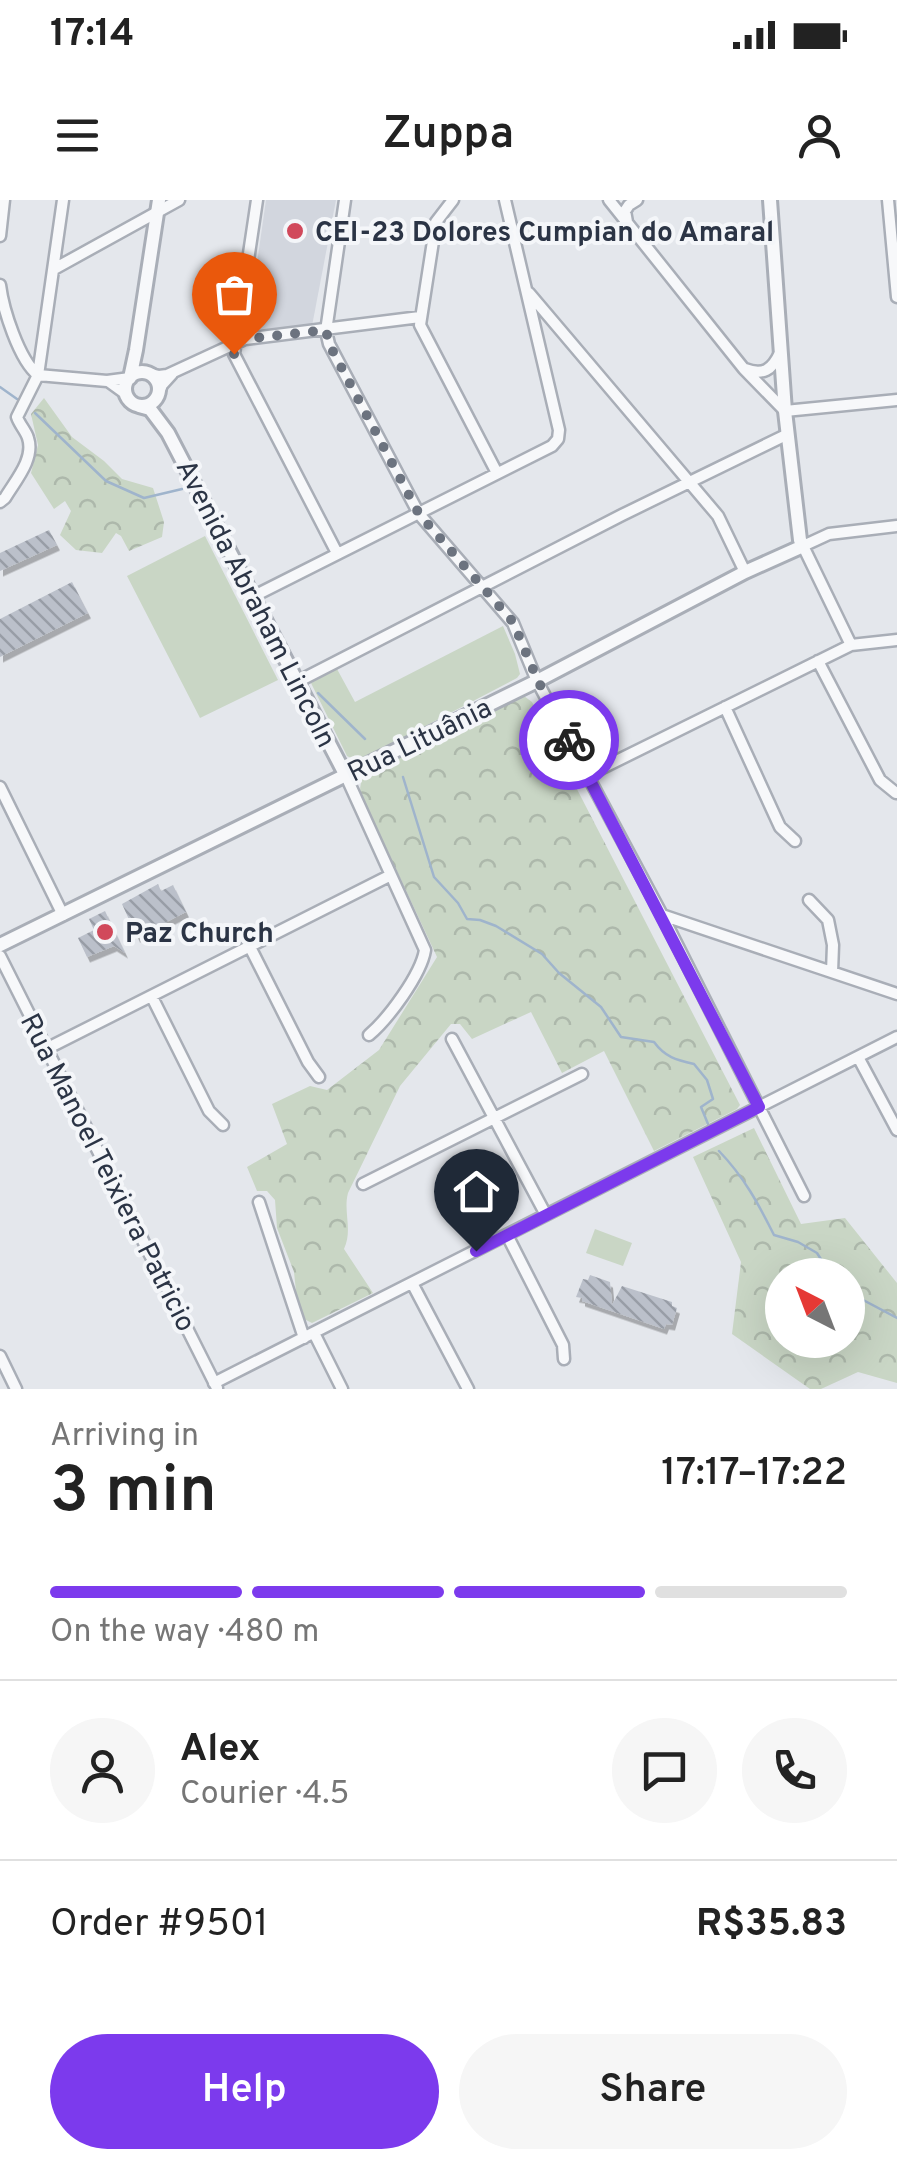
<!DOCTYPE html>
<meta charset="utf-8">
<style>
:root{--surface:#fff;--page:#f6f6f6;--text:#222;--muted:#767676;--line:#e0e0e0;--accent:#7c3aed}
body{margin:0;font-family:Overpass,sans-serif;background:var(--page);color:var(--text);height:100vh;display:flex;flex-direction:column;font-size:38px;white-space:nowrap}
*{box-sizing:border-box;margin:0}
p{font-size:32px;color:var(--muted)}
.icon{flex:none;width:55px;height:55px;fill:none;stroke:currentColor;stroke-width:2;stroke-linecap:round;stroke-linejoin:round}
.map{position:relative;height:1189px;overflow:hidden}
.sheet{display:flex;flex-direction:column;background:var(--surface);flex:1}
.sheet>*{flex:none}
.needle{width:65px;rotate:318deg}
.fabs{position:absolute;left:765px;top:1058px;display:grid;gap:20px}
.fabs a{display:grid;place-items:center;width:100px;height:100px;border-radius:50%;background:var(--surface);box-shadow:0 10px 40px #0002;font-size:50px}
.pin{position:absolute;display:grid;place-items:center;width:85px;height:85px;color:#fff;margin:-102px -42px;border-radius:50% 50% 50% 0;rotate:-45deg;box-shadow:0 0 10px #0007}
.pin .icon{rotate:45deg}
.courier{position:absolute;display:grid;place-items:center;width:100px;height:100px;margin:-50px;border:8px solid #7c3aed;border-radius:50%;background:#fff;color:#222;box-shadow:0 2px 12px #0007}
.headline em{font-style:normal;font-weight:600}
.headline div{display:flex;flex-direction:column-reverse}
.headline{display:flex;align-items:center;justify-content:space-between;height:170px;padding:0 50px}
h1{font-size:65px;font-weight:600;line-height:75px}
.bar{display:grid;grid-template-columns:repeat(4,1fr);gap:15px 10px;align-content:center;height:120px;padding:0 50px}
.bar i{height:12px;border-radius:8px;background:var(--line)}
.bar .active{background:var(--accent)}
.bar p{grid-column:span 4}
.line{display:flex;align-items:center;gap:25px;padding:0 50px;border-top:2px solid var(--line)}
.line div{flex:1}
.round{display:grid;place-items:center;flex:none;width:105px;height:105px;border-radius:52px;background:var(--page)}
.cta{display:flex;gap:20px;margin-top:auto;padding:20px 50px}
.cta a{flex:1;height:115px;border-radius:60px;background:var(--accent);color:#fff;font-size:40px;font-weight:600;line-height:115px;text-align:center}
.cta a+a{background:var(--page);color:var(--text)}
.status{display:flex;justify-content:space-between;align-items:center;height:70px;padding:0 50px;background:var(--surface);direction:ltr}
.status svg{height:28px;fill:currentColor}
header{display:flex;justify-content:space-between;align-items:center;height:130px;padding:0 50px;background:var(--surface);font-size:45px;font-weight:600}
.map>svg:first-child{display:block}
.built{fill:#d2d6de}
.forest{fill:url(#forest-crowns);fill-rule:evenodd}
.green{fill:#c9d6c5}
.lines{fill:none;stroke-linecap:round;stroke-linejoin:round}
.stream{stroke:#9fb4cc;stroke-width:2.5}
.building{fill:url(#building-back-hatch);filter:url(#shadow)}
.minor-casing{stroke:#a9aeb7;stroke-width:15}
.tertiary-casing{stroke:#a9aeb7;stroke-width:18}
.minor{stroke:#f7f8fa;stroke-width:10}
.tertiary{stroke:#f7f8fa;stroke-width:12}
.done{stroke:#6c737f;stroke-width:10;stroke-dasharray:0 18}
.route{stroke:#7c3aed;stroke-width:12}
.poi-dot{fill:#d1495b;stroke:#f4f6f9;stroke-width:4}
.labels{text-anchor:middle;stroke-width:8;stroke-linejoin:round;paint-order:stroke}
.poi-label{font-size:28px;font-weight:bold;fill:#2b3445;stroke:#f4f6f9;text-anchor:start}
.street-label{font-size:28px;fill:#2b3445;stroke:#f4f6f9}
</style>
<div class="status"><b>17:14</b><svg viewBox="0 0 49 12"><path d="M0 12V9h3v3zM5 12V6h3v6zM10 12V3h3v9zM15 12V0h3v12zM26 1h20v11H26zM47 4h2v5h-2z"/></svg></div>
<header><svg class="icon" aria-label="menu" viewBox="0 0 24 24"><path d="M4 6h16M4 12h16M4 18h16"/></svg>Zuppa<svg class="icon" aria-label="person" viewBox="0 0 24 24"><circle cx="12" cy="8" r="4"/><path d="M4 21q1-7 8-7t8 7"/></svg></header>
<div class="map">
<svg width="897" height="1189" viewBox="0 0 897 1189">
<defs>
<pattern id="forest-crowns" width="20" height="18" patternUnits="userSpaceOnUse" patternTransform="scale(2.5)"><rect width="20" height="18" fill="#c9d6c5"/><path d="M2 6a3 3 0 1 1 6 0M12 15a3 3 0 1 1 6 0" fill="none" stroke="#adb8ab"/></pattern>
<pattern id="building-back-hatch" width="6" height="6" patternUnits="userSpaceOnUse" patternTransform="scale(2.5)"><rect width="6" height="6" fill="#bbc0ca"/><path d="M-1 5l2 2M0 0l6 6M5-1l2 2" fill="none" stroke="#989da6"/></pattern>
<filter id="shadow"><feDropShadow dx="3" dy="5.5" stdDeviation="0" flood-color="#0004"/></filter>
</defs>
<rect width="100%" height="100%" fill="#e4e7ec"/>
<path class="built" d="M 266,0 L 336,0 L 312,126 L 250,130 L 248,126 Z"/>
<path class="forest" d="M 44,198 L 72,237 L 104,261 L 122,279 L 153,288 L 164,322 L 162,337 L 129,351 L 121,336 L 116,333 L 102,353 L 76,350 L 60,335 L 71,311 L 65,301 L 54,309 L 31,273 L 38,245 L 31,214 Z
M 524,496 L 532,502 L 740,905 L 737,909 L 654,951 L 604,851 L 562,873 L 531,812 L 472,839 L 460,824 L 451,824 L 400,886 L 348,993 C 343,1012 353,1030 344,1049 L 373,1093 L 312,1123 L 302,1118 L 297,1101 L 294,1072 L 277,1028 L 275,1000 L 267,991 L 257,991 L 247,967 L 287,944 L 272,904 L 310,886 L 327,890 L 379,850 L 437,757 L 360,592 C 360,578 365,575 375,567 Z
M 754,928 L 801,1024 L 845,1018 L 897,1083 L 897,1183 L 858,1172 L 821,1189 L 810,1189 L 732,1134 L 741,1062 L 693,957 ZM 782,1075 L 848,1075 L 848,1140 L 782,1140 Z"/>
<path class="green" d="M 205,336 L 278,480 L 200,518 L 127,376 Z
M 503,426 L 515,454 L 520,474 L 517,478 L 368,556 L 353,559 L 347,556 L 311,483 L 337,469 L 355,502 Z
M 595,1029 L 632,1043 L 623,1066 L 586,1053 Z"/>
<g class="lines">
<path class="stream" d="M 0,187 L 17,199
M 35,213 L 106,281 L 144,298 L 182,289
M 318,493 L 365,539
M 403,577 L 434,677 L 458,703 L 467,719 L 480,720 L 496,726 L 542,754 L 559,773 L 601,807 L 621,837 L 654,842 C 665,857 676,860 694,864 L 707,880 L 713,899 L 701,907 L 708,924
M 719,951 C 744,977 758,1003 774,1035 L 798,1042 L 817,1053 L 831,1075
M 848,1092 L 897,1118"/>
</g>
<path class="building" d="M 49,330 L 57,345 L 0,371 L 0,353 Z
M 72,382 L 88,413 L 0,457 L 0,419 Z
M 158,684 L 161,691 L 173,685 L 186,712 L 137,737 L 122,704 Z
M 105,711 L 125,753 L 114,746 L 87,757 L 78,738 L 94,730 L 89,719 Z
M 590,1075 L 610,1082 L 612,1105 L 622,1086 L 672,1102 L 672,1106 L 677,1108 L 672,1125 L 666,1124 L 664,1129 L 582,1101 L 582,1098 L 576,1097 L 583,1079 L 588,1080 Z"/>
<g class="lines">
<defs>
<path id="minor" d="M 257,0 L 234,154 L 337,353
M 345,0 L 326,131 L 329,144 L 419,314 L 513,423 L 537,481 L 662,715 L 804,996
M 453,0 L 436,22 L 420,125 L 497,273
M 609,0 L 744,169 L 785,211 L 897,200
M 888,0 L 897,97
M 627,22 L 625,11 L 629,5 L 637,0
M 0,36 L 4,0
M 54,69 L 179,0
M 0,85 C 3,109 19,160 38,175
M 529,93 L 718,316 L 745,372
M 745,169 C 763,176 772,170 780,153
M 151,174 L 159,176 L 167,175 L 245,139 L 420,117
M 38,175 L 107,181 L 130,178
M 108,181 L 126,194
M 158,195 L 162,185 L 172,174
M 0,302 L 5,298 C 15,281 35,259 28,238 C 26,231 19,224 17,217 L 38,175 L 63,0
M 252,397 L 552,246 L 558,239 L 559,230 L 505,0
M 851,445 L 803,346 L 829,334 L 897,326
M 818,461 L 880,580 L 896,593
M 297,482 L 622,315 L 788,234
M 725,507 L 780,627 L 795,641
M 345,574 L 425,750 C 421,775 388,819 369,835
M 588,575 L 851,445 L 897,440
M 0,587 L 63,715
M 809,700 L 828,720 L 833,745 L 832,772
M 662,715 L 897,794
M 250,747 L 308,862 L 319,877
M 0,756 L 217,1188
M 152,797 L 209,911 L 223,925
M 452,839 L 546,1015
M 48,848 L 389,676
M 858,857 L 897,930
M 363,984 L 582,874
M 259,1002 L 304,1138
M 507,1035 L 563,1145 L 564,1159
M 412,1083 L 468,1189
M 314,1133 L 342,1189
M 0,1156 L 16,1189
M 214,1183 L 897,837"/>
<path id="tertiary" d="M125 189a17 17 0 1 1 34 0a17 17 0 1 1-34 0Z
M 130,178 L 136,150 L 159,0
M 139,206 L 150,209 L 168,233 L 345,574
M 0,745 L 537,481 L 745,372 L 803,346 L 800,340 L 785,211 L 770,0"/>
</defs>
<use href="#minor" class="minor-casing"/>
<use href="#tertiary" class="tertiary-casing"/>
<use href="#minor" class="minor"/>
<use href="#tertiary" class="tertiary"/>
</g>
<g class="lines">
<path class="done" d="M 234,154 L 236,142 L 245,139 L 326,130 L 329,144 L 419,314 L 513,422 L 538,481 L 569,540"/>
<path class="route" d="M 476,1051 L 759,907 L 569,540"/>
</g>
<g class="poi-dot">
<circle cx="295" cy="31" r="10"/>
<circle cx="105" cy="732" r="10"/>
</g>
<g class="labels">
<g class="poi-label">
<text x="315" y="41">CEI-23 Dolores Cumpian do Amaral</text>
<text x="125" y="742">Paz Church</text>
</g>
<g class="street-label">
<text transform="translate(257 403) rotate(63)" y="10">Avenida Abraham Lincoln</text>
<text transform="translate(419 539) rotate(-26)" y="10">Rua Lituânia</text>
<text transform="translate(109 972) rotate(63)" y="10">Rua Manoel Teixiera Patricio</text>
</g>
</g>
</svg>
<div class="fabs">
<a><svg class="needle" viewBox="-14 -14 28 28"><path d="M0-13l5 13h-10z" fill="#e53935"/><path d="M0 13l5-13h-10z" fill="#767676"/></svg></a>
</div>
<div class="pin" style="left:234px;top:154px;background:#ea580c"><svg class="icon" aria-label="bag" viewBox="0 0 24 24"><path d="M5 8h14l-1 12H6zM9 8a3 3 0 0 1 6 0"/></svg></div>
<div class="pin" style="left:476px;top:1051px;background:#1f2937"><svg class="icon" aria-label="home" viewBox="0 0 24 24"><path d="M3 11l9-7 9 7M6 9v11h12V9"/></svg></div>
<div class="courier" style="left:569px;top:540px"><svg class="icon" aria-label="bike" viewBox="0 0 24 24"><circle cx="6" cy="16" r="4"/><circle cx="18" cy="16" r="4"/><path d="M6 16l4-8h5l3 8M10 8l3 8H6M13 5h3"/></svg></div>
</div>
<section class="sheet">
<div class="headline"><div><h1>3 min</h1><p>Arriving in</p></div><em>17:17–17:22</em></div>
<div class="bar"><i class="active"></i><i class="active"></i><i class="active"></i><i></i><p>On the way · 480 m</p></div>
<div class="line" style="height:180px"><a class="round"><svg class="icon" aria-label="person" viewBox="0 0 24 24"><circle cx="12" cy="8" r="4"/><path d="M4 21q1-7 8-7t8 7"/></svg></a><div><b>Alex</b><p>Courier · 4.5</p></div><a class="round"><svg class="icon" aria-label="chat" viewBox="0 0 24 24"><path d="M4 5h16v11H9l-5 4z"/></svg></a><a class="round"><svg class="icon" aria-label="phone" viewBox="0 0 24 24"><path d="M5 4h4l2 5-3 2q2 4 5 5l2-3 5 2v4C11 20 4 13 5 4z"/></svg></a></div>
<div class="line" style="height:130px"><div>Order #9501</div><b>R$35.83</b></div>
<div class="cta"><a>Help</a><a>Share</a></div>
</section>
